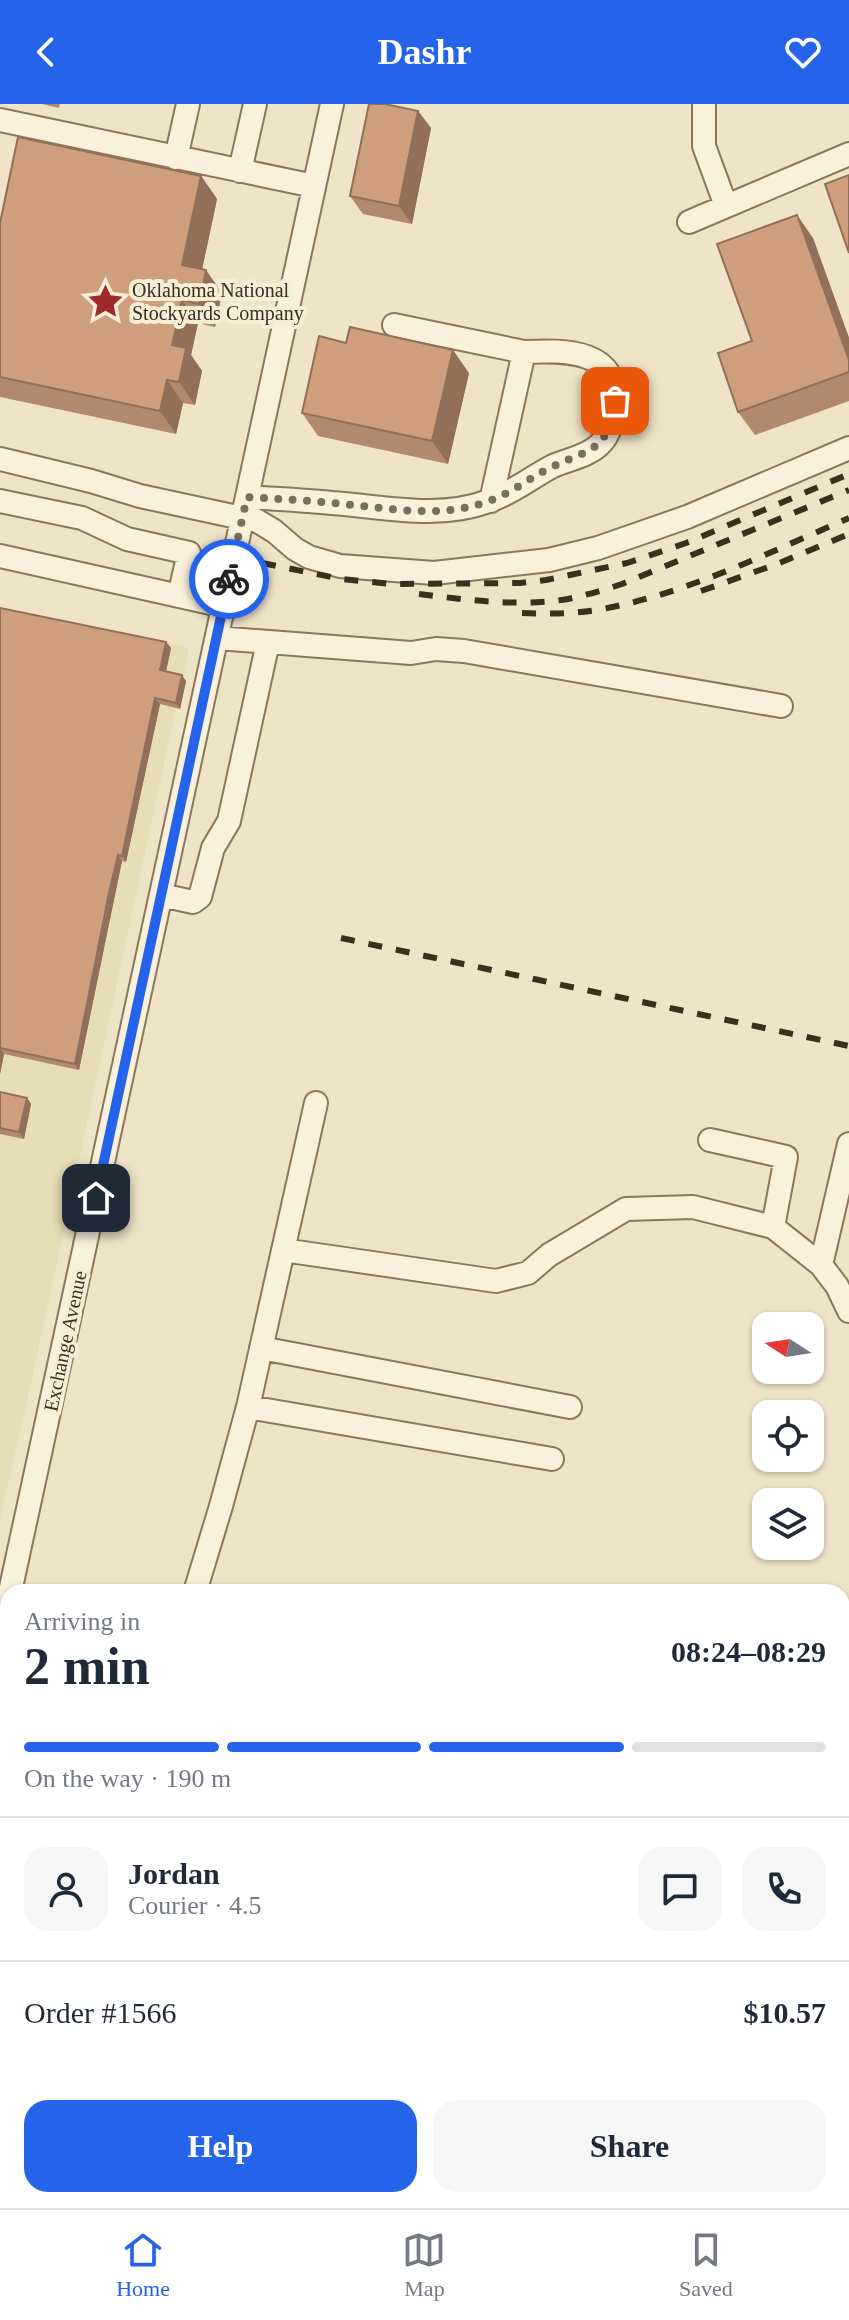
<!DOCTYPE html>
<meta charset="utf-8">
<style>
:root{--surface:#fff;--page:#f6f6f7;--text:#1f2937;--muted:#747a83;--line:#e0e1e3;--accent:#2563eb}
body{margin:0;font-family:Georgia,serif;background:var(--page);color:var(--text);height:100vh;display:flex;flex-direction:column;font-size:30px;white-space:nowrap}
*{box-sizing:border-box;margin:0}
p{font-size:26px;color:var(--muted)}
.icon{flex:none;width:44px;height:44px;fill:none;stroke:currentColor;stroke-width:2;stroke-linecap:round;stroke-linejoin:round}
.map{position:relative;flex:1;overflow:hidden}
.panel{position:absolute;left:0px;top:1480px;width:850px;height:624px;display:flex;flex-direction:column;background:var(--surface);border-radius:24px 24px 0 0;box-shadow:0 2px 6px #0004}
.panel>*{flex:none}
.needle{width:52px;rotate:282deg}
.controls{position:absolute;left:752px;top:1208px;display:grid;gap:16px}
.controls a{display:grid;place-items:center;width:72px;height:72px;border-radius:16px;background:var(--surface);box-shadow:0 2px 6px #0004;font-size:40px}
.pin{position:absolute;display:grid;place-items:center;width:68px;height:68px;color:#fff;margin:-34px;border-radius:16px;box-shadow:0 4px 12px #0006}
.courier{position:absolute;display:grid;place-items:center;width:80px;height:80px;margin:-40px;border:6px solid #2563eb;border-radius:50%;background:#fff;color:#222;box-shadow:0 2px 10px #0007}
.summary em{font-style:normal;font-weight:800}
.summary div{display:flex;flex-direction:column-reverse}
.summary{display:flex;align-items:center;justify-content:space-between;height:136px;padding:0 24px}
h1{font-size:52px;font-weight:800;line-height:60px}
.bar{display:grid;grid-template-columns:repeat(4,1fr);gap:12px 8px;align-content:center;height:96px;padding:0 24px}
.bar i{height:10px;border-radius:6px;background:var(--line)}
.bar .on{background:var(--accent)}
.bar p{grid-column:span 4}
.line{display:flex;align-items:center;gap:20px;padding:0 24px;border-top:2px solid var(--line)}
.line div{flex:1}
.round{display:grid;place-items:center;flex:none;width:84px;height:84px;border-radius:24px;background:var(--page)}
.button{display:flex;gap:16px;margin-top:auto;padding:16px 24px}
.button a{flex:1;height:92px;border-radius:24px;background:var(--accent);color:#fff;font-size:32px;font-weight:800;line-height:92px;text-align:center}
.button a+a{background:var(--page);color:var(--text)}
header{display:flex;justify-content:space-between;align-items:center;height:104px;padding:0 24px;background:var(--accent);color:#fff;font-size:36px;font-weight:800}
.tab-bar{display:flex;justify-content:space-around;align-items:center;height:112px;border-top:2px solid var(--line);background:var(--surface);font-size:22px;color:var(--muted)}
.tab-bar a{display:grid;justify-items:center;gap:4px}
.tab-bar .on{color:var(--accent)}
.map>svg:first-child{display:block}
.farmland{fill:#e6deb5}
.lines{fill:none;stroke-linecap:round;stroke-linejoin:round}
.minor-casing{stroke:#8d765c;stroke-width:26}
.minor{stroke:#faf1dc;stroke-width:22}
.rail{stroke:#3d2e20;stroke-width:6;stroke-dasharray:14 14;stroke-linecap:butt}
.wall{fill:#b2896c}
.shaded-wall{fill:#916f58}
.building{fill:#cf9f7d;stroke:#916f58;stroke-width:2}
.done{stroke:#7c6e5b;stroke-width:8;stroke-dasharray:0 14.4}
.route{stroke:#2563eb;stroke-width:10}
.labels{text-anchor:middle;stroke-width:8;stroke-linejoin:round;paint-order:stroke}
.poi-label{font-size:20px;fill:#3d2e20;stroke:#f7eed8;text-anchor:start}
.street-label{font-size:20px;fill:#3d2e20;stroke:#f7eed8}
</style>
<header><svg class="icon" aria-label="back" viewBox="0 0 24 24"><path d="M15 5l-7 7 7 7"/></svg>Dashr<svg class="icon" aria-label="heart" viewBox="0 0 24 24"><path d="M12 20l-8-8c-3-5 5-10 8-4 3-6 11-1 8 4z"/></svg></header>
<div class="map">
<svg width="849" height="2104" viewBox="0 0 849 2104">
<rect width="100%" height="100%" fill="#f0e4c8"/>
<path class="farmland" d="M 0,503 L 189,544 L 32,1275 L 0,1415 Z"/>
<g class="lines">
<defs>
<path id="minor" d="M 704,0 L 704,42 L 726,102
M 0,16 L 314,82
M 176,54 L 188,0
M 240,67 L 255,0
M 689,118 L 849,50
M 394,221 L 524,248
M 0,355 L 91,377 L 140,392 L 242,414
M 247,393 C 276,395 304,396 332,399 C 385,403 438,416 489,397 C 512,389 532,373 553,362 C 569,355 590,352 602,338 C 610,329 613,315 614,304 C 622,245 565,246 524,248 L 491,397
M 0,397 L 82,414 L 127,435 L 189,449 L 179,492
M 244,409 L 274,427 L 295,445 L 309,453 L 340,462 L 434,469 L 549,456 L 598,444 L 687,413 L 849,344
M 0,452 L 224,502
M 217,534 L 411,549 L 436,545 L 464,547 L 781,602
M 161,791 L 193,798 L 200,793 L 213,744 L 229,717 L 268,538
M 710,1036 L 786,1053 L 773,1123
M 283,1146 L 496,1177 L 528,1169 L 549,1151 L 626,1105 L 693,1103 L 773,1123 L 821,1161 L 837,1182 L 849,1207
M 821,1161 L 849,1040
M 261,1244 L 570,1303
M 248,1303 L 552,1355
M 10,1488 L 332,0
M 195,1488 L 221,1402 L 248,1303 L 316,999
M 842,1534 L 849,1520
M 0,1536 L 8,1499
M 842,1782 L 849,1785"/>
</defs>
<use href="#minor" class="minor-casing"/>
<use href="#minor" class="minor"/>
<path class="rail" d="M 262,459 L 341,475 L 392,480 L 520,479 L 546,476 L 627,459 L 686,439 L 849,370
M 701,487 L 777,460 L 849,430
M 419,490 C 468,496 519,503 568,495 C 586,491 604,486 622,480 L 849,386
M 522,509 C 549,510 575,510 602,505 C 686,490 770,448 849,414
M 341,834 L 849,942"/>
</g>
<path class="wall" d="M 42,0 L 60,0 L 59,4 Z
M 418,7 L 431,24 L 412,120 L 363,110 L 350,92 Z
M 201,72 L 217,95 L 202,166 L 222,189 L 215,223 L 198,219 L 191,251 L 202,267 L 195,301 L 183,299 L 176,330 L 0,293 L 0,119 Z
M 813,134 L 849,234 L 849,297 L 755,331 L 738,308 L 752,237 Z
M 469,269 L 448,360 L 318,332 L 302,309 Z
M 0,504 L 166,538 L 171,544 L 166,567 L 186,577 L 180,605 L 160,600 L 126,758 L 122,757 L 114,795 L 79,966 L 4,950 L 0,970 Z
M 0,988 L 27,994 L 31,1000 L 24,1035 L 0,1030 Z"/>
<path class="shaded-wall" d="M 418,7 L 431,24 L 412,120 L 399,102 Z
M 201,72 L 217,95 L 198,184 L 182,161 Z
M 797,111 L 813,134 L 849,234 L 849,256 Z
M 206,166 L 222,189 L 215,223 L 199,200 Z
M 182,196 L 198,219 L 191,251 L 202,267 L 195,301 L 179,278 L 172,241 Z
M 453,246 L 469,269 L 448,360 L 432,337 Z
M 167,276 L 183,299 L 176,330 L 160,307 Z
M 166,538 L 171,544 L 165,572 L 160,566 Z
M 182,571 L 186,577 L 180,605 L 176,599 Z
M 155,594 L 160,600 L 126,758 L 122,752 Z
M 118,751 L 122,757 L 79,966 L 75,960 Z
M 0,944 L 4,950 L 0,970 Z
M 27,994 L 31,1000 L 24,1035 L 19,1028 Z
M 89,2096 L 106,2096 L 104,2104 L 88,2104 Z"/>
<path class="building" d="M 369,0 L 385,0 L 418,7 L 399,102 L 350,92 Z
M 18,33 L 201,72 L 182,161 L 206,166 L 199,200 L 182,196 L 172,241 L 186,244 L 179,278 L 167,276 L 160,307 L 0,273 L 0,119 Z
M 849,71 L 849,149 L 825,80 Z
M 797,111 L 849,256 L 849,268 L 738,308 L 718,249 L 752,237 L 717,140 Z
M 350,223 L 453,246 L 432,337 L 302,309 L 319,232 L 346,239 Z
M 0,504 L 166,538 L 160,566 L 182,571 L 176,599 L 155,594 L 122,752 L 118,751 L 109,789 L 75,960 L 0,944 Z
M 0,988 L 27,994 L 19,1028 L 0,1024 Z
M 0,2049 L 8,2051 L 8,2096 L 89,2096 L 88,2104 L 0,2104 Z"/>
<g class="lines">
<path class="done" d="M 229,475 L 247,393 C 276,395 304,396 332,399 C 385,403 438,416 489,397 C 512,389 532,372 554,362 C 593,344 608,346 615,297"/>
<path class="route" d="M 96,1094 L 229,475"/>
</g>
<defs>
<symbol id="sight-bare" viewBox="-9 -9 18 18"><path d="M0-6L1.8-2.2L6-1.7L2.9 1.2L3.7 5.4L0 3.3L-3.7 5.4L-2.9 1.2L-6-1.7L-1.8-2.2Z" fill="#9e2a2b" stroke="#f7eed8" stroke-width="2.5" paint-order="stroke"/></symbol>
</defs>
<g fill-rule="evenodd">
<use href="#sight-bare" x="80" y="172" width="51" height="51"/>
</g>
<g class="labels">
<g class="poi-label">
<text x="132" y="193">Oklahoma National<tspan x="132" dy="23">Stockyards Company</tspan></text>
</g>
<g class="street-label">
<text transform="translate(65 1237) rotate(-78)" y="7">Exchange Avenue</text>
</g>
</g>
</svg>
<div class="controls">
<a><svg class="needle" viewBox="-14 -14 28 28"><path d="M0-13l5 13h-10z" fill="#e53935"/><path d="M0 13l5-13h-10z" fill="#747a83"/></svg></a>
<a><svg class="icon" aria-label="locate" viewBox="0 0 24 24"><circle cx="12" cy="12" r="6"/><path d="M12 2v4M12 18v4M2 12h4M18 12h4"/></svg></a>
<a><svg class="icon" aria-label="layers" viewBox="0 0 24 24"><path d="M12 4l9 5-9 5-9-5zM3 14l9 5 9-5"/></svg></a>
</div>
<div class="pin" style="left:615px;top:297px;background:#ea580c"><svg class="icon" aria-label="bag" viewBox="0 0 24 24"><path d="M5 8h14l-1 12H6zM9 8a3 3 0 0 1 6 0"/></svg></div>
<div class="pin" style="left:96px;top:1094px;background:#1f2937"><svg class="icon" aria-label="home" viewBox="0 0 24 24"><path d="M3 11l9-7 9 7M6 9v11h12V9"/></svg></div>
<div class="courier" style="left:229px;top:475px"><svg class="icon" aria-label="bike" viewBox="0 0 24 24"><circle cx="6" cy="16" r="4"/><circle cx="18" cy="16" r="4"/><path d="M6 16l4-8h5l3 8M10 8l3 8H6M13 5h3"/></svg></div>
<section class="panel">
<div class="summary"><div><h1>2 min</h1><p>Arriving in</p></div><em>08:24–08:29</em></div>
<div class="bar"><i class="on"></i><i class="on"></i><i class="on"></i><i></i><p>On the way · 190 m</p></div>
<div class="line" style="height:144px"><a class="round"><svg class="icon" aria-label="person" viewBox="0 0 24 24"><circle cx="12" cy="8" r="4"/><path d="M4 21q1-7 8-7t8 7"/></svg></a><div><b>Jordan</b><p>Courier · 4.5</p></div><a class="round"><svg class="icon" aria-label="chat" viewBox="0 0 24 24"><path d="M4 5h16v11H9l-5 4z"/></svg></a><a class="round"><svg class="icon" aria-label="phone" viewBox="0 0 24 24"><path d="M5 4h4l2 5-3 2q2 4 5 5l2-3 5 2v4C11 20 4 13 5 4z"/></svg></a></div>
<div class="line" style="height:104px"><div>Order #1566</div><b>$10.57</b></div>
<div class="button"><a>Help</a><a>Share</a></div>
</section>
</div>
<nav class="tab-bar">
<a class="on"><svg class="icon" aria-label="home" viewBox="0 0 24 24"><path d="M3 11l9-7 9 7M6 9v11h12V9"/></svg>Home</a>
<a><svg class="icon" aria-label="map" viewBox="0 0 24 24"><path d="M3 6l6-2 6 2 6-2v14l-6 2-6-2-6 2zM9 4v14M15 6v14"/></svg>Map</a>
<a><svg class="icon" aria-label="saved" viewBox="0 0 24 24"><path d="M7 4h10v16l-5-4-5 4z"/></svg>Saved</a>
</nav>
